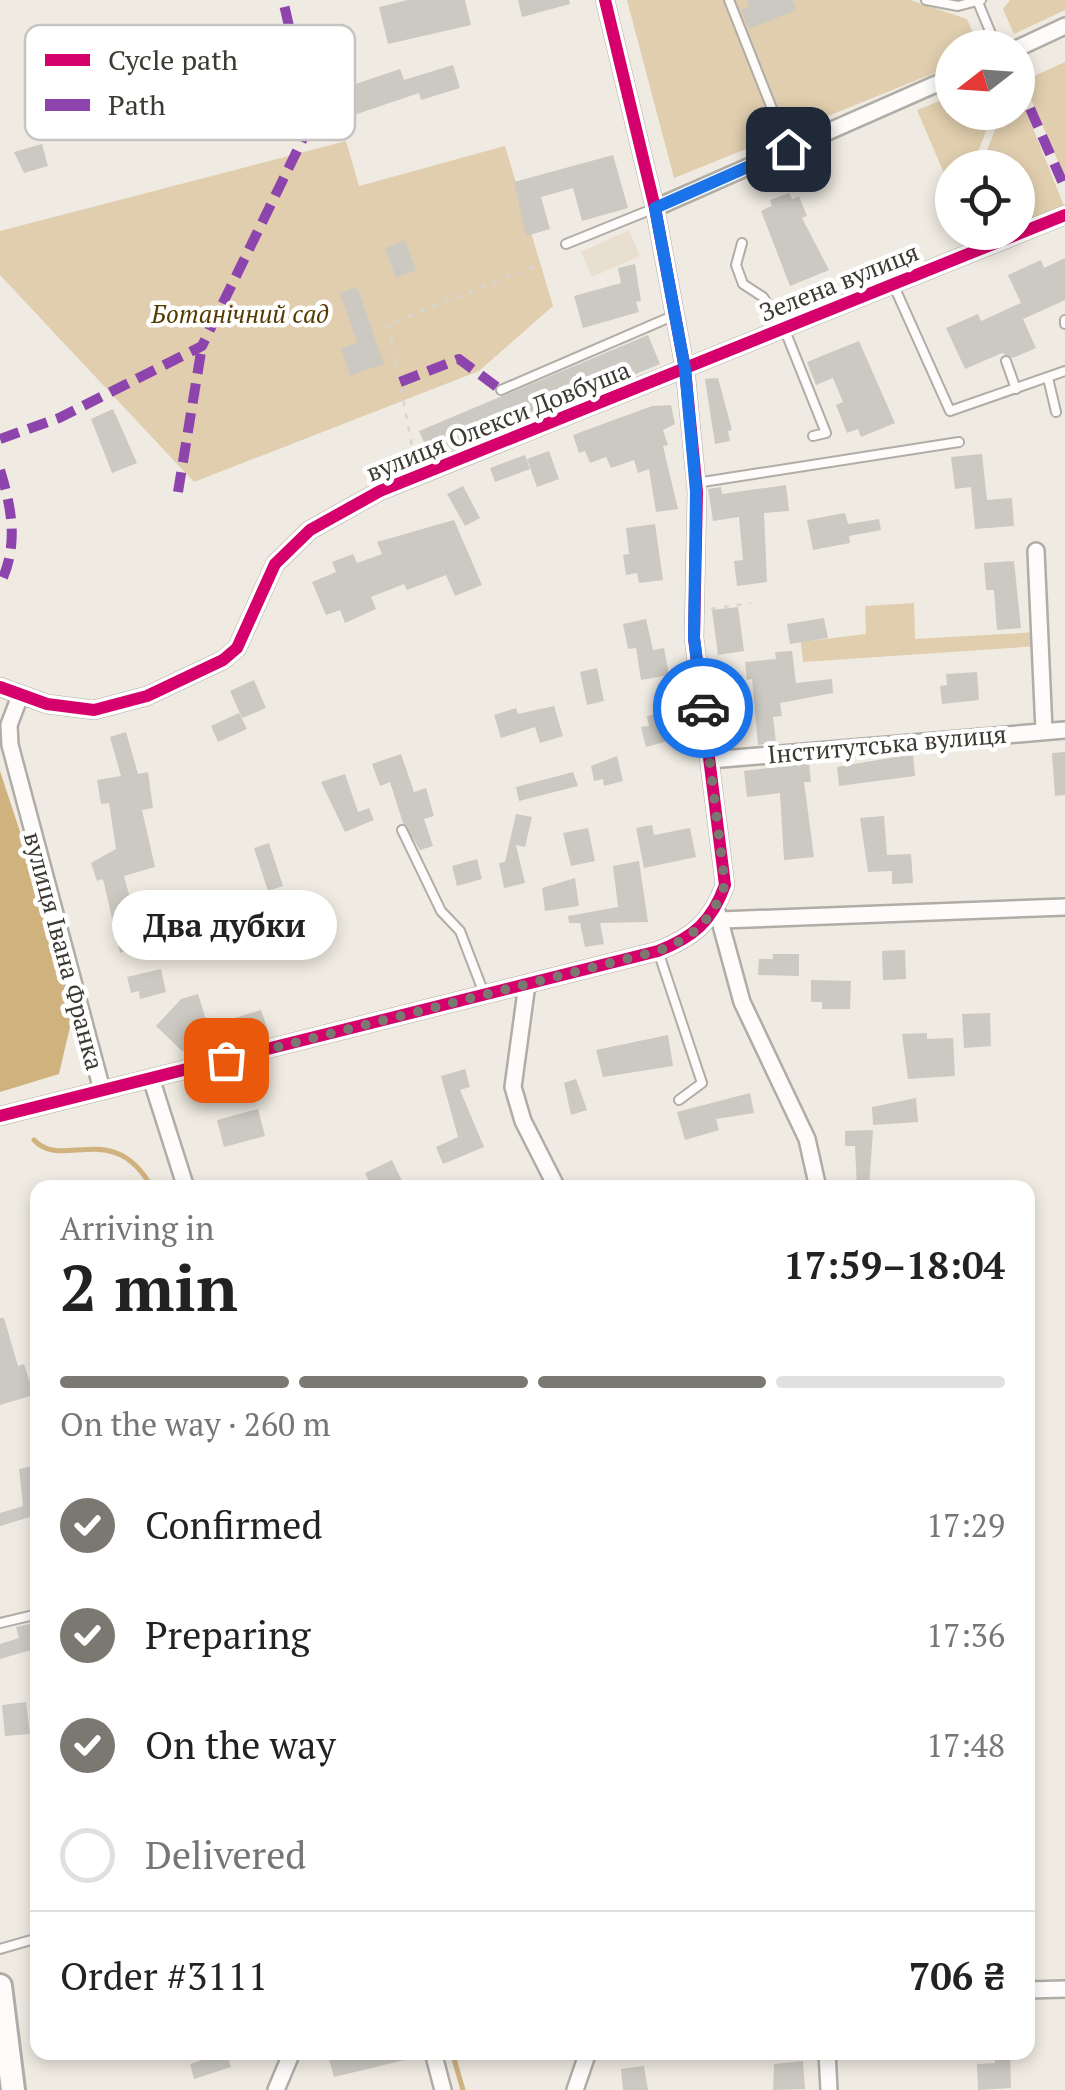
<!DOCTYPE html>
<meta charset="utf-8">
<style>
:root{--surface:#fff;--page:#f2f2f2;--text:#222;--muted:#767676;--line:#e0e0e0;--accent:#7b7871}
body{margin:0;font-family:"PT Serif",serif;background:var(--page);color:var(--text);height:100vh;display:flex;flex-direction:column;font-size:38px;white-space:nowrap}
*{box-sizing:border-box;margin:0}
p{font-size:32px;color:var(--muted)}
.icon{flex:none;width:55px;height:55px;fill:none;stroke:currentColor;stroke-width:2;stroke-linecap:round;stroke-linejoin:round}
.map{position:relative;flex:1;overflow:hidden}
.panel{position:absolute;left:30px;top:1180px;width:1005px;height:880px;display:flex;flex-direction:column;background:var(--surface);border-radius:20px;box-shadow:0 5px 15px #0003}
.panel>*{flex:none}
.needle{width:65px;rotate:253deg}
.tools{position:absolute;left:935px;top:30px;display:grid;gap:20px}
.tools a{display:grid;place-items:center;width:100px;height:100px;border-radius:50%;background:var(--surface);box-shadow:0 5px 15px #0003;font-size:50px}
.pin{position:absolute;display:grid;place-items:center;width:85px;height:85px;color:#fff;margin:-42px;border-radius:20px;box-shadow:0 5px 15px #0006}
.courier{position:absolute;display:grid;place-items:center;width:100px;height:100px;margin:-50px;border:8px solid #1a73e8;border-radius:50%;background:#fff;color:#222;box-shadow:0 2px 12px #0007}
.bubble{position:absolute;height:70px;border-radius:35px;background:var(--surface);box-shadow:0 5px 15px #0003;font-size:32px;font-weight:700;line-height:70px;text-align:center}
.head em{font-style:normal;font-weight:700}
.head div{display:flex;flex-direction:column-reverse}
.head{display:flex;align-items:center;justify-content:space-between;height:170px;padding:0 30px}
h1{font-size:65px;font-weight:700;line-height:75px}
.bar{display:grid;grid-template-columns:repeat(4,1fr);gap:15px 10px;align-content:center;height:120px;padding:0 30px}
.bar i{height:12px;border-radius:8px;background:var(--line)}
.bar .selected{background:var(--accent)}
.bar p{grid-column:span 4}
.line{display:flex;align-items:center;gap:25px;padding:0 30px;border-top:2px solid var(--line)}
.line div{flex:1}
ol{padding:0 30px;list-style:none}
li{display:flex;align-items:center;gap:30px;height:110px}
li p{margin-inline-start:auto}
li .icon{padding:10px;border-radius:50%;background:var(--accent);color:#fff;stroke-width:4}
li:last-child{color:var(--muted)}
li i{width:55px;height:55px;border:5px solid var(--line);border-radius:50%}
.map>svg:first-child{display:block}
.built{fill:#e9dfd0}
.green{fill:#e0ceae}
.water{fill:#d0b27f}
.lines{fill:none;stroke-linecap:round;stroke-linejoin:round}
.stream{stroke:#d0b27f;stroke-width:5}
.building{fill:#ccc9c2}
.lane-casing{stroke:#b0aca6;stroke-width:12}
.street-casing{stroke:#b0aca6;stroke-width:20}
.secondary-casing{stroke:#b0aca6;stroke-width:28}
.path{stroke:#d6d5d3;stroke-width:2.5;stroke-dasharray:5 8;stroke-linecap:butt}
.lane{stroke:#fdfcfb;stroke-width:8}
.street{stroke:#fdfcfb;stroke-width:15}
.secondary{stroke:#fdfcfb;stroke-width:22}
.quiet{stroke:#8e44ad;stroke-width:10;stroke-dasharray:20 10;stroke-linecap:butt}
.cycleway-casing{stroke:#fff;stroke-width:19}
.cycleway{stroke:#d6006c;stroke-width:12}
.done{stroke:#7b7871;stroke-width:10;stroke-dasharray:0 18}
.route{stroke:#1a73e8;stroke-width:12}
.labels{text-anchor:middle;stroke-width:9;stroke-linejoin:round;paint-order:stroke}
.street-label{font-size:25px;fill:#3d3a34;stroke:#fff}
.park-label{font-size:25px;font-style:italic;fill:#553a00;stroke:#fff}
.key{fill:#fff;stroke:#c5c4c2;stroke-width:2.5}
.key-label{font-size:28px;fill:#3d3a34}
</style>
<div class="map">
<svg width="1065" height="2090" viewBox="0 0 1065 2090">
<rect width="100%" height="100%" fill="#efebe2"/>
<path class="built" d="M 629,230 L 640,256 L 592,277 L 581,252 Z"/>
<path class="green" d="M 627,0 L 910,0 L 967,19 L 979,47 L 952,48 L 952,66 L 674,178 Z
M 1010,0 L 1065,0 L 1065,10 L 1014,34 L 1003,9 Z
M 1065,62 L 1065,177 L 1023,81 Z
M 1018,91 L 1064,206 L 1018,225 L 1018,168 L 980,167 L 1002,113 L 1018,112 Z
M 952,96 L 952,112 L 993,113 L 972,167 L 952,168 L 952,192 L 917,110 Z
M 346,141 L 359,186 L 505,146 L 553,306 L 479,371 L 194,482 L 0,275 L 0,231 Z
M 914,603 L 915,639 L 1039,632 L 1039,646 L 803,662 L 801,642 L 866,634 L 865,606 Z"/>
<path class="water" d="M 0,771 L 76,1001 L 59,1074 L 0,1092 Z"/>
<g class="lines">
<path class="stream" d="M 34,1140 C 62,1171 114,1118 152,1188
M 452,2052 L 463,2090"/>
</g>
<path class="building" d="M 408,0 L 465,0 L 471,25 L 388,44 L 379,7 Z
M 518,0 L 569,0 L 570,4 L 522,17 Z
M 747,0 L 792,0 L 796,10 L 749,29 L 741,10 L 749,6 Z
M 453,65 L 460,88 L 421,100 L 419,93 L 342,119 L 332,92 L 400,69 L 404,80 Z
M 42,144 L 48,166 L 24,173 L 14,152 Z
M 613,155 L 628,208 L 582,221 L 573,188 L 541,197 L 550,229 L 526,236 L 514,182 Z
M 789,193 L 792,199 L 799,196 L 807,216 L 802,218 L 829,270 L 790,286 L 761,211 L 772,206 L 770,200 Z
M 405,240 L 416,270 L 396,278 L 385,248 Z
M 1065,258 L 1065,300 L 1023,319 L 1036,348 L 1013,358 L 1002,353 L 965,369 L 946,328 L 978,314 L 981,321 L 1021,303 L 1008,275 L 1041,260 L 1044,268 Z
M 635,264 L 641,301 L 636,302 L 639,312 L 583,328 L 574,296 L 621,283 L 618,268 Z
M 357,287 L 384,364 L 350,376 L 341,348 L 357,343 L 340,293 Z
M 648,335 L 660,364 L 431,458 L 419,431 Z
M 859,341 L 895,423 L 861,437 L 858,429 L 847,433 L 836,405 L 843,402 L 833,378 L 816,385 L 807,362 Z
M 718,378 L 732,430 L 728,431 L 730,441 L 715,444 L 705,379 Z
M 671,405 L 675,424 L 663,430 L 668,445 L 663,446 L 678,509 L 656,512 L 649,469 L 638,473 L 634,460 L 611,468 L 606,457 L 590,463 L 585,451 L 579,453 L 573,435 L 652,406 Z
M 113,409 L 137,463 L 112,473 L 91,419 Z
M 549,451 L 559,479 L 537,487 L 527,459 Z
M 982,454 L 987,500 L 1012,498 L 1014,526 L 975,529 L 971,487 L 955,489 L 951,457 Z
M 525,455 L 530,469 L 495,482 L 490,468 Z
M 786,485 L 789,511 L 764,513 L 767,582 L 737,586 L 734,561 L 743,560 L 739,517 L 713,521 L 708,489 L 721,487 L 722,494 Z
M 463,486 L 480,518 L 465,526 L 447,494 Z
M 845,513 L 848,524 L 879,519 L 881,530 L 849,536 L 850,543 L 813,550 L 807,520 Z
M 454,520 L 482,585 L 455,596 L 446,575 L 407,590 L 404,584 L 371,597 L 376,609 L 345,623 L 340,610 L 326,615 L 312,582 L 336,572 L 332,562 L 353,554 L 357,563 L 382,554 L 377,542 Z
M 655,524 L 663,580 L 639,583 L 637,573 L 626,575 L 623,555 L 629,554 L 626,528 Z
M 1014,561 L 1021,628 L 997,630 L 994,590 L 986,590 L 984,563 Z
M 738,607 L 744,651 L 718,655 L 712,610 Z
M 824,618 L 828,638 L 790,644 L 787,624 Z
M 646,619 L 653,650 L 664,648 L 669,675 L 641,680 L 636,648 L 628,649 L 623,624 Z
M 792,651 L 796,683 L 832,679 L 833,693 L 780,703 L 782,716 L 773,717 L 776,743 L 758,745 L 752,679 L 747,680 L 745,662 L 776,659 L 775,652 Z
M 597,668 L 604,701 L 587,705 L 580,672 Z
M 977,672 L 979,700 L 942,704 L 940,686 L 947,685 L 946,674 Z
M 254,680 L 266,708 L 242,718 L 230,691 Z
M 554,706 L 563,736 L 540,743 L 535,727 L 501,738 L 494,715 L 516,708 L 518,714 Z
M 239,713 L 247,729 L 218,742 L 211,726 Z
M 661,713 L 668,741 L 646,747 L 641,727 L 649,726 L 647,716 Z
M 126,732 L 138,774 L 148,772 L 153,808 L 142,810 L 155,867 L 124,876 L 133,909 L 149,904 L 159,936 L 120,953 L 103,879 L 97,881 L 91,863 L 116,849 L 109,803 L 101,804 L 97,780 L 121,776 L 110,737 Z
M 1065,752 L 1065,795 L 1055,796 L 1052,753 Z
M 401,754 L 414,792 L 426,788 L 434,816 L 424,819 L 433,846 L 420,850 L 403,823 L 390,782 L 380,786 L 372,764 Z
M 913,754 L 915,776 L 839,786 L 837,767 Z
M 617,756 L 623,781 L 604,786 L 603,779 L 594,781 L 591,766 Z
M 809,763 L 811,782 L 804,782 L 814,857 L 784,860 L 780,793 L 747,797 L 744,771 Z
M 573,772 L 578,786 L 519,801 L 516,787 Z
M 345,774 L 358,812 L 369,808 L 374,820 L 345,832 L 321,782 Z
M 516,814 L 532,817 L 525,847 L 516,845 L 525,883 L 504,888 L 499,863 L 505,862 Z
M 884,816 L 887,855 L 911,854 L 913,883 L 892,884 L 892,871 L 868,872 L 860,818 Z
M 652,825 L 654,835 L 690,828 L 696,857 L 644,868 L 636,828 Z
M 588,828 L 595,861 L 571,866 L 563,833 Z
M 269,843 L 283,886 L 268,891 L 254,848 Z
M 477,859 L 482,879 L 457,886 L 452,866 Z
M 639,861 L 648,922 L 600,923 L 604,944 L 585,947 L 580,923 L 569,923 L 568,916 L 618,907 L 613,866 Z
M 575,878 L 579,906 L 545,911 L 542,888 Z
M 905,950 L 906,979 L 883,980 L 882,951 Z
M 773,954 L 799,954 L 799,976 L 758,975 L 759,959 L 773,959 Z
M 161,969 L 166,992 L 140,999 L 139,991 L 131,993 L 127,977 Z
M 811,980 L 851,981 L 850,1009 L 822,1009 L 822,1002 L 811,1002 Z
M 198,994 L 208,1026 L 261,1010 L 269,1033 L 182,1051 L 156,1026 L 181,999 Z
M 990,1013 L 991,1046 L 964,1048 L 962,1014 Z
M 927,1033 L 927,1039 L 953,1038 L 955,1076 L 908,1079 L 902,1034 Z
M 668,1035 L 673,1066 L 603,1077 L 596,1050 Z
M 465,1069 L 470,1087 L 460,1090 L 484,1147 L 443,1164 L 436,1147 L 458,1137 L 441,1076 Z
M 576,1079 L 587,1110 L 571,1115 L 564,1083 Z
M 750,1093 L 754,1113 L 716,1119 L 719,1130 L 685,1140 L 677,1112 Z
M 916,1098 L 918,1122 L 873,1125 L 872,1107 Z
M 258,1109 L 265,1136 L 224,1147 L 217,1120 Z
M 873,1130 L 869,1188 L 857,1188 L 855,1146 L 845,1146 L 845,1131 Z
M 392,1160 L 403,1183 L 372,1188 L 365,1173 Z
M 0,1318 L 4,1318 L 18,1366 L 24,1364 L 34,1395 L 0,1405 Z
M 38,1465 L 38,1526 L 32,1526 L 30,1517 L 0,1526 L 0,1513 L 23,1506 L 19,1469 Z
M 38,1622 L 38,1630 L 33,1631 L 38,1648 L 0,1659 L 0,1644 L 19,1638 L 16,1627 Z
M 26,1702 L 30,1734 L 5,1736 L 2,1705 Z
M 206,2052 L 226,2052 L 231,2067 L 194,2079 L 190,2064 L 207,2058 Z
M 327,2052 L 413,2052 L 413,2058 L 334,2077 Z
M 995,2054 L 1010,2054 L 1011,2088 L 978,2090 L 977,2064 L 995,2063 Z
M 803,2061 L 805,2089 L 773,2090 L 774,2064 Z
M 644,2066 L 648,2090 L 623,2090 L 621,2069 Z"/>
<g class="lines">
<defs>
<path id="lane" d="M 729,0 L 788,149
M 926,0 L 958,6 L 981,0
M 977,0 L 997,48
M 742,243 L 736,265 L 743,284 L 763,297 L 784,328 L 826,433 L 813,436
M 566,244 L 655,208
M 893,284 L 950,411 L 1065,371
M 1065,320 L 1065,324
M 1006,361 L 1016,389
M 1048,378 L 1056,412
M 501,390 L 675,315
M 696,483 L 959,442
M 402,830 L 441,911 L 460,931 L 485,996
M 658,951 L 702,1083 L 679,1100
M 0,1623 L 38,1614
M 0,1949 L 38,1938"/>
<path id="street" d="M 1018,48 L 1065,26
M 655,208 L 952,77
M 1036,551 L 1044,731
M 0,687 L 47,704 L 94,710 L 147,696 L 223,660 L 237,648 L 275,564 L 310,530 L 380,491 L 1065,215
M 20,696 L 9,725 L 10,745 L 102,1090
M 710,760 L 1065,730
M 718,914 L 742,1002 L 807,1139 L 818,1188
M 721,920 L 1065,907
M 527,984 L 513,1087 L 523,1121 L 557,1188
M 151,1078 L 186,1188
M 0,1116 L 658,951 C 694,937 712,921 725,885 L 694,638 L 697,492 L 685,369 L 655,208 L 605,0
M 1028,1990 L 1065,1989
M 433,2052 L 443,2090
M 827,2052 L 829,2090
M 276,2090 L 292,2052
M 575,2090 L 588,2052"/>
<path id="secondary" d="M 0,1986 L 13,2090"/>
</defs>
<use href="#lane" class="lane-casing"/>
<use href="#street" class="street-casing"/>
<use href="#secondary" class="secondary-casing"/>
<path class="path" d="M 414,457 L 389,324 L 540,264
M 711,609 L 751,603"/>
<use href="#lane" class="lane"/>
<use href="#street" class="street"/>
<use href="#secondary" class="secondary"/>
<path class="quiet" d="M 1018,81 L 1065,188
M 400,382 L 459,359 L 501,390
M 0,439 L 59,418 L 202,346 L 311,122 L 283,0
M 0,470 C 12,509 19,546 0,584
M 178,492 L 202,346"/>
<defs>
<path id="cycleway" d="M 0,687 L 47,704 L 94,710 L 147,696 L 223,660 L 237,648 L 275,564 L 310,530 L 380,491 L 1065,215
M 0,1116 L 658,951 C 694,937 712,921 725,885 L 694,638 L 697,492 L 685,369 L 655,208 L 605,0"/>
</defs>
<use href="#cycleway" class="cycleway-casing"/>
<use href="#cycleway" class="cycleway"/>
</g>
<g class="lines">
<path class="done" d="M 226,1060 L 658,951 C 694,937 712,921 725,884 L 703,708"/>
<path class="route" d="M 703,708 L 694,638 L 696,492 L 685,369 L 655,208 L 788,149"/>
</g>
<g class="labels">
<g class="street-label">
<text transform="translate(839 282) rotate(-22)" y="9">Зелена вулиця</text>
<text transform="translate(498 421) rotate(-22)" y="9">вулиця Олекси Довбуша</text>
<text transform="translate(887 744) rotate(-5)" y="9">Інститутська вулиця</text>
<text transform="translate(64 951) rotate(75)" y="9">вулиця Івана Франка</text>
</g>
<g class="park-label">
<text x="240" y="323">Ботанічний сад</text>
</g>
</g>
<rect x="25" y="25" width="330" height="115" rx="15" class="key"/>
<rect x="45" y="54" width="45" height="12" fill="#d6006c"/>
<rect x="45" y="99" width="45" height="12" fill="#8e44ad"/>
<g class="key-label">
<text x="108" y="70">Cycle path</text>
<text x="108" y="115">Path</text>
</g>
</svg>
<div class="tools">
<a><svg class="needle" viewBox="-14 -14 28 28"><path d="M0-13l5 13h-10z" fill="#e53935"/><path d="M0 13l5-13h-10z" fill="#767676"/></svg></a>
<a><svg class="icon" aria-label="locate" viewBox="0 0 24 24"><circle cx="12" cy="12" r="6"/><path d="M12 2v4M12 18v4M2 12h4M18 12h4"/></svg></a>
</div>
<div class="pin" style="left:226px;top:1060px;background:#ea580c"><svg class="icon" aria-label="bag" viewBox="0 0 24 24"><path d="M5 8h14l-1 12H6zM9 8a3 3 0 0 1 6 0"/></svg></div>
<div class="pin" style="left:788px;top:149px;background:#1f2937"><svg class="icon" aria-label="home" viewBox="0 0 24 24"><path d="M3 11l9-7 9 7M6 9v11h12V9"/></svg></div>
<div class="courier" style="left:703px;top:708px"><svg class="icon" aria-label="car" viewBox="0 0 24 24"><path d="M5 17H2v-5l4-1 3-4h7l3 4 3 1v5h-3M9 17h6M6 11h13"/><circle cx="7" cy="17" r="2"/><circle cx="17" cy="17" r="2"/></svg></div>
<div class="bubble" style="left:112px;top:890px;width:225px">Два дубки</div>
<section class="panel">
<div class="head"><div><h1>2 min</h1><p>Arriving in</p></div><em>17:59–18:04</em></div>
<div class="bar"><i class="selected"></i><i class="selected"></i><i class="selected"></i><i></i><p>On the way · 260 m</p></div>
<ol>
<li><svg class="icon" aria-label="check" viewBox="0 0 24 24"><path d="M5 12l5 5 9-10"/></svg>Confirmed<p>17:29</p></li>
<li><svg class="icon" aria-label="check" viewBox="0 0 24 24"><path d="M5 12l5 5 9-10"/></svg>Preparing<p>17:36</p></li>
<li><svg class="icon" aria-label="check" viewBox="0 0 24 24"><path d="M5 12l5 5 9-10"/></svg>On the way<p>17:48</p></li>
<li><i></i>Delivered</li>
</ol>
<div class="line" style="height:130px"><div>Order #3111</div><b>706 ₴</b></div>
</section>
</div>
